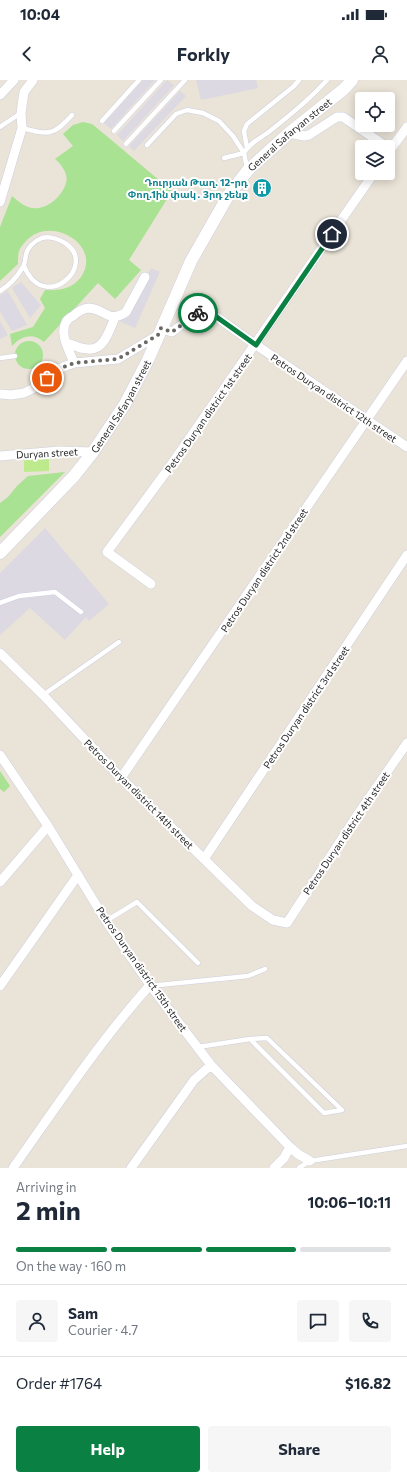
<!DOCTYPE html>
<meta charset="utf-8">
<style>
:root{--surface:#fff;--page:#f6f6f7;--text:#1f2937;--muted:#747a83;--line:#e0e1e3;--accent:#0b8043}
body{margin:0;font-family:Commissioner,"Noto Sans Armenian",sans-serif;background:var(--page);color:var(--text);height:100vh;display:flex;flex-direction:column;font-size:15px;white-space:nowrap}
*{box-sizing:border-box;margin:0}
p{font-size:13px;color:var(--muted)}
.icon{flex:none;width:22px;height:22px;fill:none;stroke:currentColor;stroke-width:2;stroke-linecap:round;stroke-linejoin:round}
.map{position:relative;height:1088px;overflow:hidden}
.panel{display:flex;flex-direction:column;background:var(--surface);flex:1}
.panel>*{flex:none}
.fabs{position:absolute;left:355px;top:12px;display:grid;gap:8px}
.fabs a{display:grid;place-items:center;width:40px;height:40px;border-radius:4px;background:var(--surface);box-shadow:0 2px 10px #0003;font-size:20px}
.pin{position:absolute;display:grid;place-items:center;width:34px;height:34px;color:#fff;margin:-17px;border:2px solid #fff;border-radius:50%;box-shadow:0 1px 4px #0007}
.courier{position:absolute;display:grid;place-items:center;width:40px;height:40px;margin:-20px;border:3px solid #0b8043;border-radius:50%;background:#fff;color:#222;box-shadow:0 1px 5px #0007}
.overview em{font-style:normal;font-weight:700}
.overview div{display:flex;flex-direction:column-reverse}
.overview{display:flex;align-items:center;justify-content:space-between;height:68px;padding:0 16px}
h1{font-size:26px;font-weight:700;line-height:30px}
.bar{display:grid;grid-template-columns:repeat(4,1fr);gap:6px 4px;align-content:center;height:48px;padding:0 16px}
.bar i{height:5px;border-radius:3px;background:var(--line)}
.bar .current{background:var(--accent)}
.bar p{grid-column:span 4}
.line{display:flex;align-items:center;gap:10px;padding:0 16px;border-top:1px solid var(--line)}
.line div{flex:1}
.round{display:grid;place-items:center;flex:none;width:42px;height:42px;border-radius:4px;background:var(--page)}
.action{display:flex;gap:8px;margin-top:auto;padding:8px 16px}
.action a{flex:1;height:46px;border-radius:4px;background:var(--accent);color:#fff;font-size:16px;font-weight:700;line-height:46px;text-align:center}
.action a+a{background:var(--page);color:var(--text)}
.status{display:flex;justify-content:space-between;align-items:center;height:28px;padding:0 20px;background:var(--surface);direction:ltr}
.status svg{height:11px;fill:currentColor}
header{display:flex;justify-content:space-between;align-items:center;height:52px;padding:0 16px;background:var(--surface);font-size:18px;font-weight:700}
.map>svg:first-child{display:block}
.industrial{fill:#dcd9e2}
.green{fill:#a8e292}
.pitch{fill:#bcea8d}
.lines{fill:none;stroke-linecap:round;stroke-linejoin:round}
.service-casing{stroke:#cdcfe0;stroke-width:5.5}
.minor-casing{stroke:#cdcfe0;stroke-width:10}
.secondary-casing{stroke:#cdcfe0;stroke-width:13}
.service{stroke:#fff;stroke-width:4.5}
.minor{stroke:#fff;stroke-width:9}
.secondary{stroke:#fff;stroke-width:12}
.done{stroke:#6b6965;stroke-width:4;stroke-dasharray:0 7.2}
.route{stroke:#0b8043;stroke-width:5}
.labels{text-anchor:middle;stroke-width:4;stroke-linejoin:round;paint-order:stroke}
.street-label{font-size:10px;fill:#272727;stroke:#fff}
.culture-label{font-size:10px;font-weight:bold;fill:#0d838f;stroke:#fff;text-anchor:end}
</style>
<div class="status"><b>10:04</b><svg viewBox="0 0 49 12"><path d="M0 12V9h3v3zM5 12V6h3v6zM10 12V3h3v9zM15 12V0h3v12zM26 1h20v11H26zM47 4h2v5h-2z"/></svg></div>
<header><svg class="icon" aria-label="back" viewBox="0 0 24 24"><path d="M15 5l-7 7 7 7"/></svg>Forkly<svg class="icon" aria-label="person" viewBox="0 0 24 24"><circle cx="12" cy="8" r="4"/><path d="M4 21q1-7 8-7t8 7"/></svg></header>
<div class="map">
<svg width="407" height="1088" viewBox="0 0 407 1088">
<rect width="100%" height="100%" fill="#eae3d7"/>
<path class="industrial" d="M 143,0 L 155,0 L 111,49 L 104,43 Z
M 167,0 L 174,5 L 123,61 L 117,55 Z
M 196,0 L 256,0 L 258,8 L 201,20 Z
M 180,11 L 186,16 L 134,71 L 129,66 Z
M 151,188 L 160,192 L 135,248 L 119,241 L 122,235 L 128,238 Z
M 21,202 L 41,225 L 30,238 L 12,208 Z
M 8,211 L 27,245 L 12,251 L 0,232 L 0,215 Z
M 0,241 L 8,255 L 0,259 Z
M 45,448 L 109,524 L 89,541 L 86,537 L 65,560 L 30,528 L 0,555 L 0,493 Z"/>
<path class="green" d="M 83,42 L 92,44 L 103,53 L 172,111 L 129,180 L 141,190 L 115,219 L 98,203 L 44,262 C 33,252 21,256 12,266 L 10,254 L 33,247 L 45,228 L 40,219 L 45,210 C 59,211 72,209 81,197 C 103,165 50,134 26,161 C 23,164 20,168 19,171 C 18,175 18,180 18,184 L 0,201 L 0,147 L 12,116 C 17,120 22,125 28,127 C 43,133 62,118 66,103 C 69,94 61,84 55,79 L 73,66 L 63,54 L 73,45 Z
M15 275a14 14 0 1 1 28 0a14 14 0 1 1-28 0Z
M 65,392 L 0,457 L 0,423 L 8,417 L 17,406 L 28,396 Z
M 0,691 L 10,706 L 4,712 L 0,709 Z"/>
<path class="pitch" d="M 49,379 L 49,391 L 24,392 L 24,380 Z"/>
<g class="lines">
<defs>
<path id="service" d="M 102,41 L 139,0
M 0,47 L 21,33
M 22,48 C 49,55 53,56 72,35
M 114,51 L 161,0
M 126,64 L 185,0
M 147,65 L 176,34 L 187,30 L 203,33 L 219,41 L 233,56 L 244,73 L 247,88
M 247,68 L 244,51 L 247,44 L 294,6 L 299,0
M 224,78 L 244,73 C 249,63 261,58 270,51 C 290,35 310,19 327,0
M 0,211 C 10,205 17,197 23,187 C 25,184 25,179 26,175 C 27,168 34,161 42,158 C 49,156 58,159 65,163 C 99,185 44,235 24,186
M 0,278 L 15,276
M 0,523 L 19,516 L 55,512 L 81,532
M 43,615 L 119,562
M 106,841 L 137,822 L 198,883
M 150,905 L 159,905 L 248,896 L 265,889
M 250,959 L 267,958 L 342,1030
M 198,967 L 250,959 L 324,1033 L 342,1030
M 299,1088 L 310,1081 L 407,1066"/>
<path id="minor" d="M 0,15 L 14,0
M 289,53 L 304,56 L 309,55 L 337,37 L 343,37 L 387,67
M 388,73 L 407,47
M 0,122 L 22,48 L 21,33 L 24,12 L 33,0
M 161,248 L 172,252 L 204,228 L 256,265 L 407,367
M 67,263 C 74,265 81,269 88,269 C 104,271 110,249 115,237
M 74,283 C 70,272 59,254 66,242 C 67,240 71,237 73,236 C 77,232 84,228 89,228 C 105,229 109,244 126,232 L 145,197
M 0,314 L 11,315 L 24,313 L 38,306 L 55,290 L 74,283 L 118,279 L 158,255
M 0,376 L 59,371 L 93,372
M 151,504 L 107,472 L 166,392 L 374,93
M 0,573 L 43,615 L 121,698 L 252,826 L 273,840 L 287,843 L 358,734 L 407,663
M 0,675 L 48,746 L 106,841 L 150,905 L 211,985 L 290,1067 L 298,1074 L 310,1081
M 121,698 L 407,281
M 204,779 L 407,475
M 0,802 L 48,746
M 0,906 L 78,795
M 13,1088 C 57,1026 99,962 150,905
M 131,1088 L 194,1000 L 211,985
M 274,1088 L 284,1078 L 290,1067"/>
<g id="secondary">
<path id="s1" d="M 0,473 L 74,396 L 93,372 L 125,324 L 148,280 L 191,181 L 228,116 L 248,90 L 289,53 L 344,9 L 352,0"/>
</g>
</defs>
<use href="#service" class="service-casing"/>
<use href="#minor" class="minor-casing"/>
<use href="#secondary" class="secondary-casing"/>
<use href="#service" class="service"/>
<use href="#minor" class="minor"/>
<use href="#secondary" class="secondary"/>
</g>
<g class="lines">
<path class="done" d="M 47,298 L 56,290 L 74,283 L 118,279 L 158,255 L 161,248 L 172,252 L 198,233"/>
<path class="route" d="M 198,233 L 204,228 L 256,265 L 332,154"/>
</g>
<defs>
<symbol id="building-disc" viewBox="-11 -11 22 22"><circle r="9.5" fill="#0f9aa8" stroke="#fff"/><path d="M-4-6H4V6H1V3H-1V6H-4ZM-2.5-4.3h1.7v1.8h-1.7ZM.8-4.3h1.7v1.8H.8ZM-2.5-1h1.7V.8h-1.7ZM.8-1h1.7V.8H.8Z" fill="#fff"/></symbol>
</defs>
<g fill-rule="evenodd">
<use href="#building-disc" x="251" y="97" width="22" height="22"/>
</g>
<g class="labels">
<g class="street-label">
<text dy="4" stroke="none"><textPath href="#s1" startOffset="515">General Safaryan street</textPath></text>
<text transform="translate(334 318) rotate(34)" y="4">Petros Duryan district 12th street</text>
<text dy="4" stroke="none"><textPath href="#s1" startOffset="191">General Safaryan street</textPath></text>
<text transform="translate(208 333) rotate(-55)" y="4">Petros Duryan district 1st street</text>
<text transform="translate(47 373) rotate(-3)" y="4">Duryan street</text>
<text transform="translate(264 490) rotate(-56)" y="4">Petros Duryan district 2nd street</text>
<text transform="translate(306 627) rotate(-56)" y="4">Petros Duryan district 3rd street</text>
<text transform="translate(139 714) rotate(45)" y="4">Petros Duryan district 14th street</text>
<text transform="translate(346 753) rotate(-56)" y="4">Petros Duryan district 4th street</text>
<text transform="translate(142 889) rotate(55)" y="4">Petros Duryan district 15th street</text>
</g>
<g class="culture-label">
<text x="248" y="106">Դուրյան Թաղ. 12-րդ<tspan x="248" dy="12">Փող.1ին փակ․ 3րդ շենք</tspan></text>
</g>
</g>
</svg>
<div class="fabs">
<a><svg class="icon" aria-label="locate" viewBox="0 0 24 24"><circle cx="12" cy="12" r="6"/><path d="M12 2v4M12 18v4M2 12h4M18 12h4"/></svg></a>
<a><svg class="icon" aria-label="layers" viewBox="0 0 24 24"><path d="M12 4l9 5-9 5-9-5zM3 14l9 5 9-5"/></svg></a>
</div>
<div class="pin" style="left:47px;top:298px;background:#ea580c"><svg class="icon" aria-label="bag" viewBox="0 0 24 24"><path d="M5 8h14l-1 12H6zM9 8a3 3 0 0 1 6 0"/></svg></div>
<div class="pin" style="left:332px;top:154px;background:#1f2937"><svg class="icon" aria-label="home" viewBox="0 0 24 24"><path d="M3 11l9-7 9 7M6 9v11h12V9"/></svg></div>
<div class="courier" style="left:198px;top:233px"><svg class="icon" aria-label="bike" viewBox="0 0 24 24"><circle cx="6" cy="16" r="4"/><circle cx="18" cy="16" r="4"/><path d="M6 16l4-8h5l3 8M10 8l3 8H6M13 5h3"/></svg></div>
</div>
<section class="panel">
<div class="overview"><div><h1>2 min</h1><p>Arriving in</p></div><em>10:06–10:11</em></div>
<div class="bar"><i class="current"></i><i class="current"></i><i class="current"></i><i></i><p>On the way · 160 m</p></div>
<div class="line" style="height:72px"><a class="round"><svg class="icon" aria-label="person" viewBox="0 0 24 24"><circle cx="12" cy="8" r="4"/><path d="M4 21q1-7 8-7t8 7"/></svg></a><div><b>Sam</b><p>Courier · 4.7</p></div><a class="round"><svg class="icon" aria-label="chat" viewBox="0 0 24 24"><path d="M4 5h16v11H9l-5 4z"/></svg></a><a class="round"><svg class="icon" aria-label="phone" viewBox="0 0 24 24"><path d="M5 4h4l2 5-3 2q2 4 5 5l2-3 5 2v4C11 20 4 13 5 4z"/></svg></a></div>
<div class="line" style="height:52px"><div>Order #1764</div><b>$16.82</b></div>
<div class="action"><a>Help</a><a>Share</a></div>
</section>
